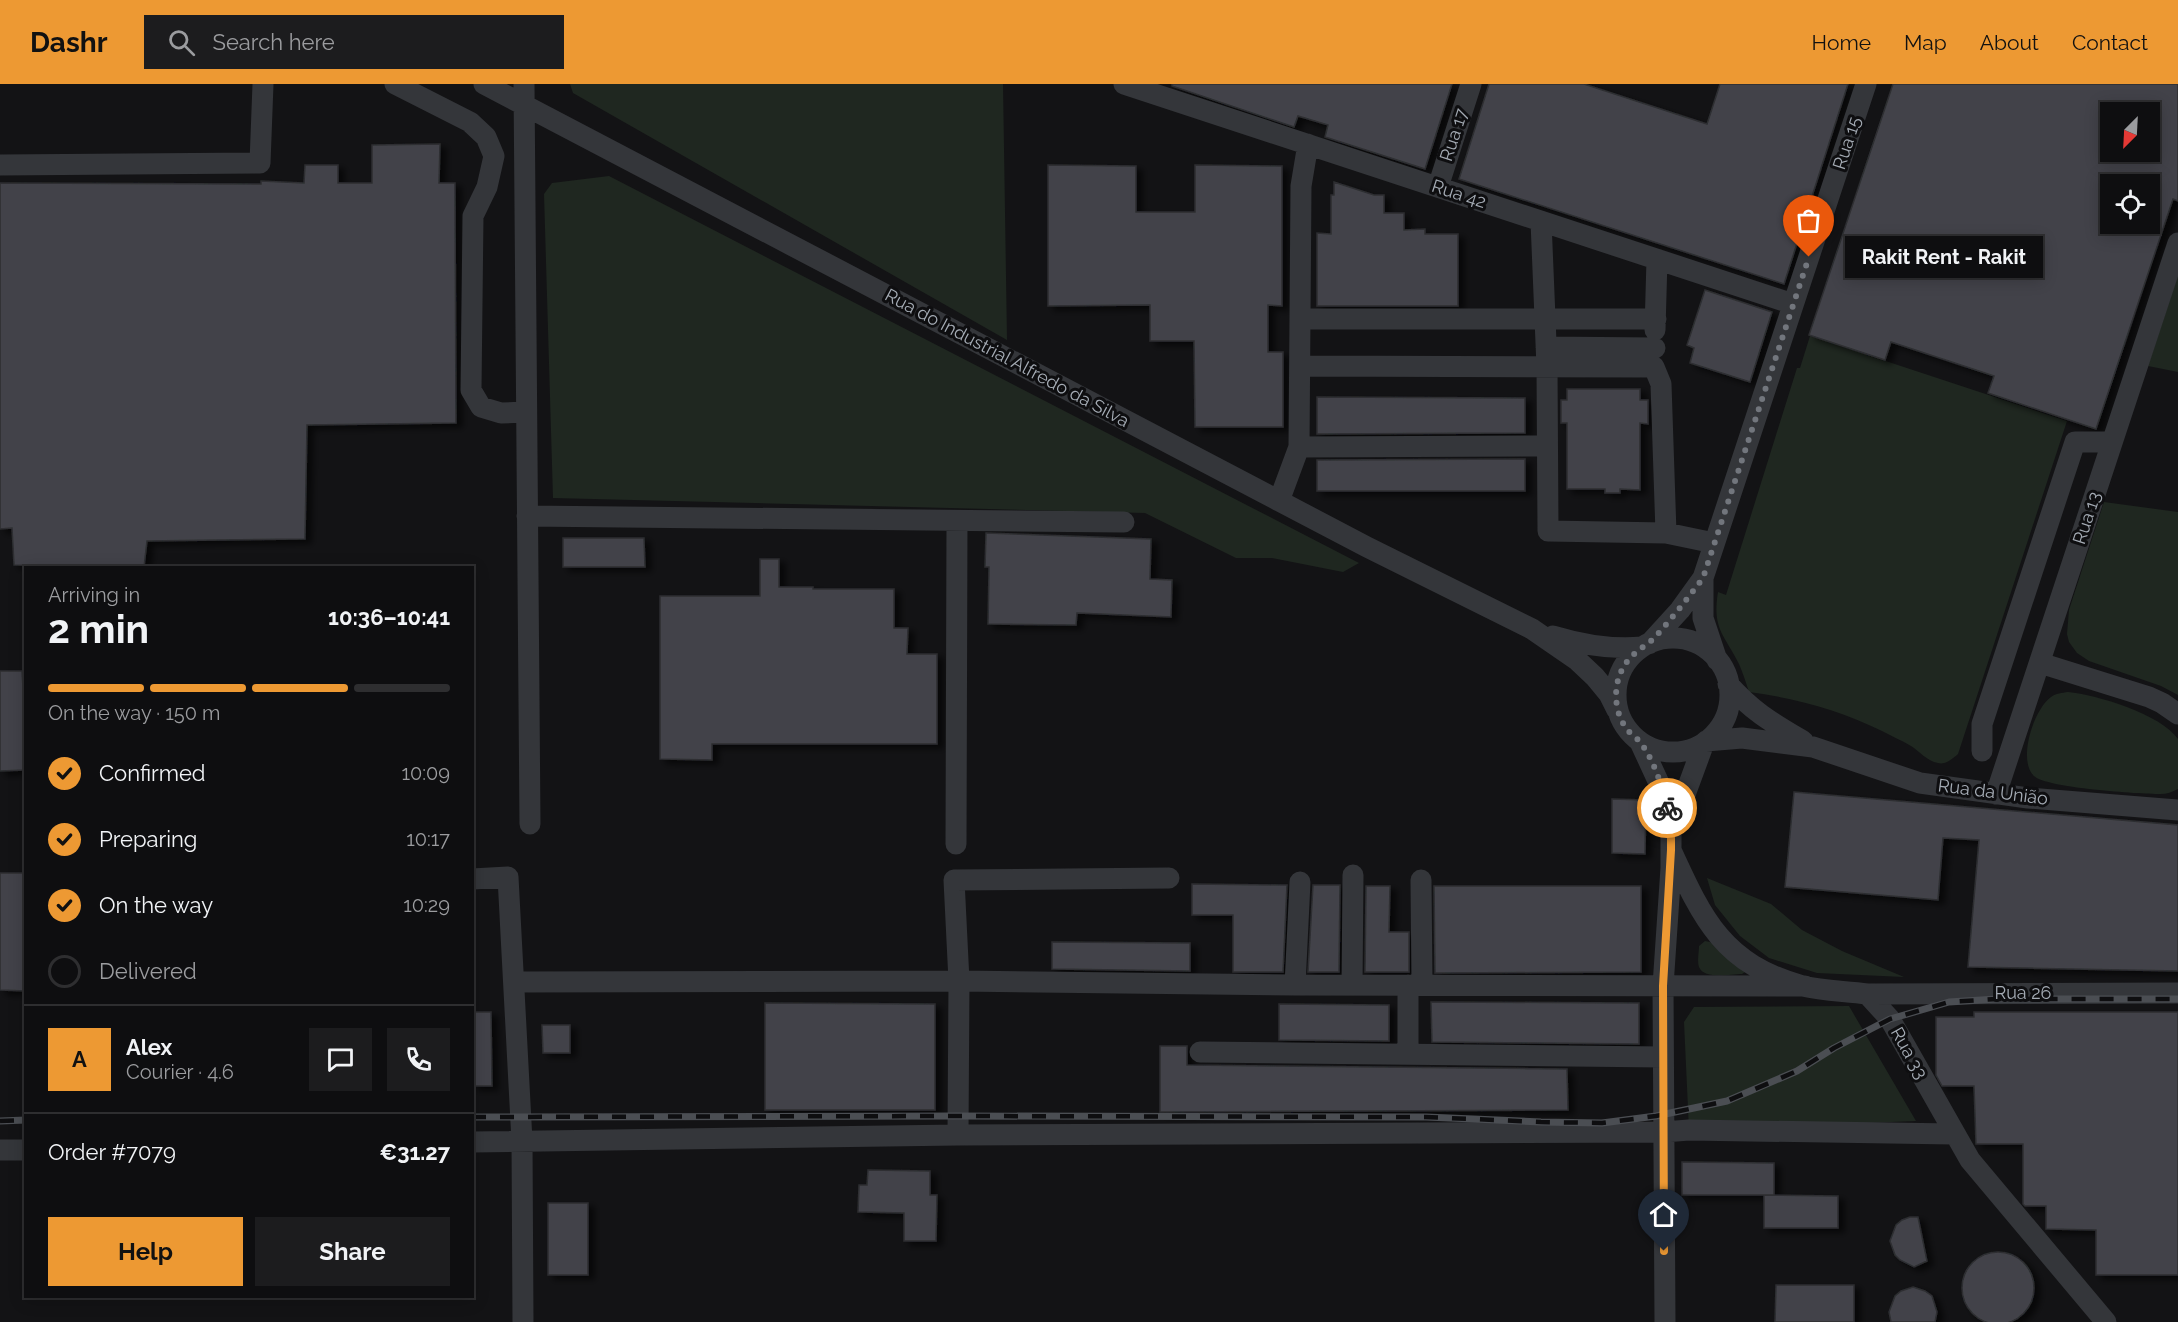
<!DOCTYPE html>
<meta charset="utf-8">
<style>
:root{--surface:#0e0e10;--page:#1c1c1e;--text:#f1f3f6;--muted:#9b9c9f;--line:#2e2e30;--accent:#ed9933}
body{margin:0;font-family:Raleway,sans-serif;background:var(--page);color:var(--text);height:100vh;display:flex;flex-direction:column;font-size:22px;white-space:nowrap}
*{box-sizing:border-box;margin:0}
p{font-size:20px;color:var(--muted)}
.icon{flex:none;width:33px;height:33px;fill:none;stroke:currentColor;stroke-width:2;stroke-linecap:round;stroke-linejoin:round}
.map{position:relative;flex:1;overflow:hidden}
.details{position:absolute;left:24px;top:482px;width:450px;height:732px;display:flex;flex-direction:column;background:var(--surface);border-radius:0px;box-shadow:0 3px 15px #0003,0 0 0 2px var(--line)}
.details>*{flex:none}
.needle{width:39px;rotate:204deg}
.controls{position:absolute;left:2100px;top:18px;display:grid;gap:12px}
.controls a{display:grid;place-items:center;width:60px;height:60px;border-radius:0px;background:var(--surface);box-shadow:0 3px 15px #0003,0 0 0 2px var(--line);font-size:30px}
.pin{position:absolute;display:grid;place-items:center;width:51px;height:51px;color:#fff;margin:-62px -26px;border-radius:50% 50% 50% 0;rotate:-45deg;box-shadow:0 0 6px #0007}
.pin .icon{rotate:45deg}
.courier{position:absolute;display:grid;place-items:center;width:60px;height:60px;margin:-30px;border:4px solid #ed9933;border-radius:50%;background:#fff;color:#222;box-shadow:0 2px 8px #0007}
.bubble{position:absolute;height:42px;border-radius:0px;background:var(--surface);box-shadow:0 3px 15px #0003,0 0 0 2px var(--line);font-size:20px;font-weight:700;line-height:42px;text-align:center}
.head em{font-style:normal;font-weight:700}
.head div{display:flex;flex-direction:column-reverse}
.head{display:flex;align-items:center;justify-content:space-between;height:102px;padding:0 24px}
h1{font-size:39px;font-weight:700;line-height:45px}
.bar{display:grid;grid-template-columns:repeat(4,1fr);gap:9px 6px;align-content:center;height:72px;padding:0 24px}
.bar i{height:8px;border-radius:4px;background:var(--line)}
.bar .selected{background:var(--accent)}
.bar p{grid-column:span 4}
.line{display:flex;align-items:center;gap:15px;padding:0 24px;border-top:2px solid var(--line)}
.line div{flex:1}
.round{display:grid;place-items:center;flex:none;width:63px;height:63px;border-radius:0px;background:var(--page)}
ol{padding:0 24px;list-style:none}
li{display:flex;align-items:center;gap:18px;height:66px}
li p{margin-inline-start:auto}
li .icon{padding:6px;border-radius:50%;background:var(--accent);color:#111;stroke-width:4}
li:last-child{color:var(--muted)}
li i{width:33px;height:33px;border:3px solid var(--line);border-radius:50%}
.primary-button{display:flex;gap:12px;margin-top:auto;padding:12px 24px}
.primary-button a{flex:1;height:69px;border-radius:0px;background:var(--accent);color:#111;font-size:24px;font-weight:700;line-height:69px;text-align:center}
.primary-button a+a{background:var(--page);color:var(--text)}
header{display:flex;align-items:center;gap:36px;box-sizing:border-box;height:84px;padding:0 30px;background:var(--accent);color:#111}
header strong{font-size:28px}
nav{display:flex;gap:33px;margin-inline-start:auto;font-size:21px}
.search{width:420px;height:54px;background:var(--page);display:flex;align-items:center;gap:15px;box-sizing:border-box;padding:0 21px;border-radius:0px;color:var(--muted);font-size:22px}
.map>svg:first-child{display:block}
.green{fill:#1f2720}
.building{fill:#424348;stroke:#2d2e31;stroke-width:1.5;fill-rule:evenodd;filter:url(#shadow)}
.lines{fill:none;stroke-linecap:round;stroke-linejoin:round}
.minor{stroke:#34363a;stroke-width:21}
.rail-casing{stroke:#4b4e53;stroke-width:7}
.rail{stroke:#0e0e10;stroke-width:4.5;stroke-dasharray:14;stroke-linecap:butt}
.done{stroke:#72767d;stroke-width:6;stroke-dasharray:0 10.8}
.route{stroke:#ed9933;stroke-width:8}
.labels{text-anchor:middle;stroke-width:6;stroke-linejoin:round;paint-order:stroke}
.street-label{font-size:18px;fill:#a5acb5;stroke:#0e0e10}
</style>
<header>
<strong>Dashr</strong>
<div class="search"><svg class="icon" aria-label="search" viewBox="0 0 24 24"><circle cx="10" cy="10" r="6"/><path d="M15 15l6 6"/></svg>Search here</div>
<nav><a>Home</a><a>Map</a><a>About</a><a>Contact</a></nav>
</header>
<div class="map">
<svg width="2178" height="1238" viewBox="0 0 2178 1238">
<defs>
<filter id="shadow"><feDropShadow dx="6" dy="4" stdDeviation="3" flood-color="#0009"/></filter>
</defs>
<rect width="100%" height="100%" fill="#131315"/>
<path class="green" d="M 570,0 L 1003,0 L 1007,256 L 573,9 Z
M 609,92 L 1359,479 L 1343,488 L 1272,474 L 1236,474 L 1145,429 L 553,414 L 544,110 L 552,99 Z
M 2178,191 L 2178,288 L 2148,282 Z
M 1810,252 L 2067,337 L 1958,670 C 1952,675 1946,681 1938,679 C 1927,677 1919,667 1911,662 C 1901,656 1891,652 1882,647 C 1840,626 1795,614 1749,608 C 1746,599 1743,589 1739,580 C 1724,550 1712,545 1718,508 L 1726,511 L 1797,284 L 1800,284 Z
M 2104,418 L 2178,428 L 2178,611 L 2161,602 L 2089,577 L 2077,569 L 2069,558 L 2067,550 L 2069,526 Z
M 2068,608 C 2097,611 2161,630 2178,655 L 2178,705 C 2172,708 2167,710 2160,710 C 2140,710 2046,704 2034,692 C 2017,676 2034,625 2051,613 C 2056,609 2062,609 2068,608 Z
M 1707,794 L 1771,820 L 1802,846 L 1842,867 L 1904,893 L 1817,889 L 1769,874 L 1740,852 L 1715,821 Z
M 1705,857 L 1710,858 L 1744,885 L 1745,888 L 1742,890 C 1731,890 1704,896 1699,883 C 1697,877 1699,868 1699,862 Z
M 1849,922 L 1916,1037 L 1689,1046 L 1684,938 L 1694,923 Z"/>
<path class="building" d="M 1172,0 L 1452,0 L 1425,85 L 1325,53 L 1328,41 L 1298,32 L 1294,43 L 1172,2 Z
M 1489,0 L 1584,0 L 1707,40 L 1720,0 L 1848,0 L 1784,200 L 1459,95 Z
M 1893,0 L 2178,0 L 2178,117 L 2173,115 L 2096,345 L 1988,309 L 1994,292 L 1891,258 L 1885,276 L 1809,251 ZM 2110,28 L 2150,28 L 2150,68 L 2110,68 ZM 2110,100 L 2150,100 L 2150,140 L 2110,140 Z
M 440,60 L 439,99 L 455,99 L 456,339 L 307,341 L 305,455 L 147,457 L 144,483 L 14,481 L 12,444 L 0,445 L 0,99 L 261,100 L 261,97 L 304,99 L 305,81 L 338,81 L 338,99 L 372,99 L 372,61 Z
M 1048,81 L 1136,82 L 1136,128 L 1195,128 L 1195,81 L 1282,82 L 1282,222 L 1268,221 L 1268,268 L 1283,268 L 1283,343 L 1195,343 L 1194,257 L 1150,257 L 1150,221 L 1048,222 Z
M 1334,98 L 1374,111 L 1384,111 L 1384,129 L 1404,129 L 1404,146 L 1425,145 L 1425,150 L 1458,150 L 1458,222 L 1317,222 L 1317,149 L 1331,150 L 1331,111 L 1334,111 Z
M 1705,206 L 1772,228 L 1750,298 L 1690,279 L 1694,264 L 1687,261 Z
M 1567,305 L 1640,305 L 1640,316 L 1648,316 L 1648,340 L 1640,339 L 1640,406 L 1620,405 L 1620,409 L 1605,409 L 1605,405 L 1567,405 L 1567,339 L 1561,339 L 1561,316 L 1567,316 Z
M 1317,313 L 1525,314 L 1525,349 L 1317,350 Z
M 1525,375 L 1525,407 L 1317,407 L 1317,376 Z
M 986,449 L 1151,455 L 1150,495 L 1172,496 L 1171,533 L 1077,529 L 1076,541 L 988,540 L 989,483 L 985,483 Z
M 563,454 L 644,454 L 645,483 L 563,483 Z
M 760,475 L 779,475 L 779,503 L 813,503 L 813,505 L 894,505 L 894,544 L 908,544 L 907,570 L 937,570 L 937,660 L 712,660 L 712,676 L 660,675 L 660,512 L 760,512 Z
M 0,587 L 22,587 L 24,619 L 26,619 L 26,686 L 0,687 Z
M 1794,708 L 2178,741 L 2178,887 L 1968,883 L 1979,756 L 1943,754 L 1938,816 L 1785,803 Z
M 1612,715 L 1646,716 L 1645,770 L 1612,769 Z
M 0,789 L 26,789 L 26,907 L 0,906 Z
M 1192,800 L 1287,801 L 1283,888 L 1233,888 L 1233,831 L 1192,831 Z
M 1313,801 L 1340,801 L 1339,888 L 1308,888 Z
M 1366,802 L 1390,802 L 1389,848 L 1409,848 L 1409,888 L 1365,888 Z
M 1434,802 L 1641,802 L 1641,888 L 1435,889 Z
M 1052,858 L 1190,859 L 1190,887 L 1052,885 Z
M 1431,918 L 1639,919 L 1639,960 L 1432,958 Z
M 765,919 L 935,920 L 935,1026 L 765,1026 Z
M 1279,920 L 1389,921 L 1389,957 L 1279,956 Z
M 472,928 L 491,928 L 492,1002 L 472,1002 Z
M 1974,928 L 2178,928 L 2178,1191 L 2096,1191 L 2096,1146 L 2046,1145 L 2046,1122 L 2025,1122 L 2023,1120 L 2023,1060 L 1976,1060 L 1974,1002 L 1942,1002 L 1936,991 L 1936,933 L 1974,933 Z
M 542,941 L 570,941 L 570,969 L 543,969 Z
M 1160,962 L 1187,962 L 1187,981 L 1567,985 L 1568,1026 L 1160,1028 Z
M 1682,1078 L 1774,1079 L 1774,1111 L 1682,1111 Z
M 868,1086 L 930,1087 L 930,1111 L 937,1111 L 936,1157 L 904,1157 L 904,1129 L 858,1128 L 859,1101 L 867,1101 Z
M 1764,1111 L 1838,1112 L 1838,1144 L 1764,1144 Z
M 548,1119 L 588,1119 L 588,1191 L 548,1191 Z
M 1910,1133 L 1918,1133 L 1927,1177 L 1914,1183 L 1900,1176 L 1895,1171 L 1890,1157 L 1896,1141 L 1902,1136 Z
M1962 1204a36 36 0 1 1 72 0a36 36 0 1 1-72 0Z
M 1776,1201 L 1854,1201 L 1854,1238 L 1775,1238 Z
M 1913,1203 L 1925,1207 L 1932,1212 L 1937,1228 L 1935,1238 L 1891,1238 L 1889,1228 L 1895,1212 L 1901,1207 Z"/>
<g class="lines">
<path class="minor" d="M 395,0 L 470,38 L 486,53 L 494,72 L 487,103 L 473,132 L 471,306 L 481,323 L 501,329 L 526,328
M 484,0 L 1367,463 L 1532,545 L 1577,576 L 1595,593 L 1609,610 L 1617,626
M 524,0 L 530,740
M 1124,0 L 1793,220
M 0,81 L 260,79 L 263,0
M 1438,103 L 1471,0
M 1541,137 L 1547,283 L 1548,447 L 1666,449
M 1300,235 L 1656,235
M 1655,246 L 1657,175
M 1546,263 L 1655,264
M 1300,282 L 1654,283 L 1661,300 L 1666,449 L 1714,459
M 1299,363 L 1547,362
M 1279,417 L 1299,363 L 1301,102 L 1308,60
M 527,432 L 1124,438
M 1553,552 C 1583,561 1611,566 1642,563
M1616 611a57 57 0 1 1 114 0a57 57 0 1 1-114 0Z
M 1649,560 L 1680,526 L 1703,494
M 1717,576 L 1703,534 L 1703,494 L 1866,0
M 2040,579 L 2149,613 L 2162,619 L 2178,630
M 1728,600 C 1753,628 1771,638 1803,657
M 1706,657 L 1742,654 L 1813,663 L 1920,699 L 2028,714 L 2178,726
M 1640,658 L 1664,710 L 1671,747 L 1671,784 L 1663,902 L 1665,1238
M 1982,667 L 1982,640 L 2075,358 L 2111,358
M 1996,710 L 2178,159
M 1672,746 L 1704,659
M 956,760 L 957,437
M 1671,766 C 1703,836 1723,880 1803,902 C 1823,907 1846,907 1867,910 L 1890,935 L 1970,1076 L 2106,1238
M 472,795 L 508,793 L 522,1057 L 523,1238
M 1421,796 L 1422,901
M 514,898 L 959,897 L 1295,901 L 1805,902
M 1295,901 L 1300,798
M 1352,901 L 1353,791
M 1408,901 L 1408,970
M 1867,910 L 2178,909
M 1200,968 L 1663,973
M 958,1051 L 959,897 L 954,796 L 1169,794
M 472,1058 L 958,1051 L 1664,1048 L 1689,1046 L 1953,1050
M 0,1066 L 26,1066"/>
<defs>
<path id="rail" d="M 472,1033 L 958,1032 L 1426,1033 L 1541,1038 L 1602,1039 L 1656,1032 L 1727,1017 L 1797,987 L 1834,964 L 1890,935 L 1949,918 L 1997,915 L 2178,915
M 0,1037 L 26,1036"/>
</defs>
<use href="#rail" class="rail-casing"/>
<use href="#rail" class="rail"/>
</g>
<g class="lines">
<path class="done" d="M 1667,724 C 1663,704 1653,673 1639,657 C 1635,652 1629,649 1626,644 C 1611,623 1613,590 1632,572 C 1640,564 1649,560 1656,552 C 1673,533 1688,514 1703,494 L 1809,173"/>
<path class="route" d="M 1664,1167 L 1663,902 L 1671,766 L 1671,747 L 1667,724"/>
</g>
<g class="labels">
<g class="street-label">
<text transform="translate(1454 51) rotate(-72)" y="6">Rua 17</text>
<text transform="translate(1847 59) rotate(-72)" y="6">Rua 15</text>
<text transform="translate(1459 110) rotate(18)" y="6">Rua 42</text>
<text transform="translate(1007 274) rotate(28)" y="6">Rua do Industrial Alfredo da Silva</text>
<text transform="translate(2087 434) rotate(-72)" y="6">Rua 13</text>
<text transform="translate(1993 708) rotate(7)" y="6">Rua da União</text>
<text x="2023" y="915">Rua 26</text>
<text transform="translate(1909 969) rotate(61)" y="6">Rua 33</text>
</g>
</g>
</svg>
<div class="controls">
<a><svg class="needle" viewBox="-14 -14 28 28"><path d="M0-13l5 13h-10z" fill="#e53935"/><path d="M0 13l5-13h-10z" fill="#9b9c9f"/></svg></a>
<a><svg class="icon" aria-label="locate" viewBox="0 0 24 24"><circle cx="12" cy="12" r="6"/><path d="M12 2v4M12 18v4M2 12h4M18 12h4"/></svg></a>
</div>
<div class="pin" style="left:1809px;top:173px;background:#ea580c"><svg class="icon" aria-label="bag" viewBox="0 0 24 24"><path d="M5 8h14l-1 12H6zM9 8a3 3 0 0 1 6 0"/></svg></div>
<div class="pin" style="left:1664px;top:1167px;background:#1f2937"><svg class="icon" aria-label="home" viewBox="0 0 24 24"><path d="M3 11l9-7 9 7M6 9v11h12V9"/></svg></div>
<div class="courier" style="left:1667px;top:724px"><svg class="icon" aria-label="bike" viewBox="0 0 24 24"><circle cx="6" cy="16" r="4"/><circle cx="18" cy="16" r="4"/><path d="M6 16l4-8h5l3 8M10 8l3 8H6M13 5h3"/></svg></div>
<div class="bubble" style="left:1845px;top:152px;width:198px">Rakit Rent - Rakit</div>
<section class="details">
<div class="head"><div><h1>2 min</h1><p>Arriving in</p></div><em>10:36–10:41</em></div>
<div class="bar"><i class="selected"></i><i class="selected"></i><i class="selected"></i><i></i><p>On the way · 150 m</p></div>
<ol>
<li><svg class="icon" aria-label="check" viewBox="0 0 24 24"><path d="M5 12l5 5 9-10"/></svg>Confirmed<p>10:09</p></li>
<li><svg class="icon" aria-label="check" viewBox="0 0 24 24"><path d="M5 12l5 5 9-10"/></svg>Preparing<p>10:17</p></li>
<li><svg class="icon" aria-label="check" viewBox="0 0 24 24"><path d="M5 12l5 5 9-10"/></svg>On the way<p>10:29</p></li>
<li><i></i>Delivered</li>
</ol>
<div class="line" style="height:108px"><b class="round" style="background:var(--accent);color:#111">A</b><div><b>Alex</b><p>Courier · 4.6</p></div><a class="round"><svg class="icon" aria-label="chat" viewBox="0 0 24 24"><path d="M4 5h16v11H9l-5 4z"/></svg></a><a class="round"><svg class="icon" aria-label="phone" viewBox="0 0 24 24"><path d="M5 4h4l2 5-3 2q2 4 5 5l2-3 5 2v4C11 20 4 13 5 4z"/></svg></a></div>
<div class="line" style="height:78px"><div>Order #7079</div><b>€31.27</b></div>
<div class="primary-button"><a>Help</a><a>Share</a></div>
</section>
</div>
